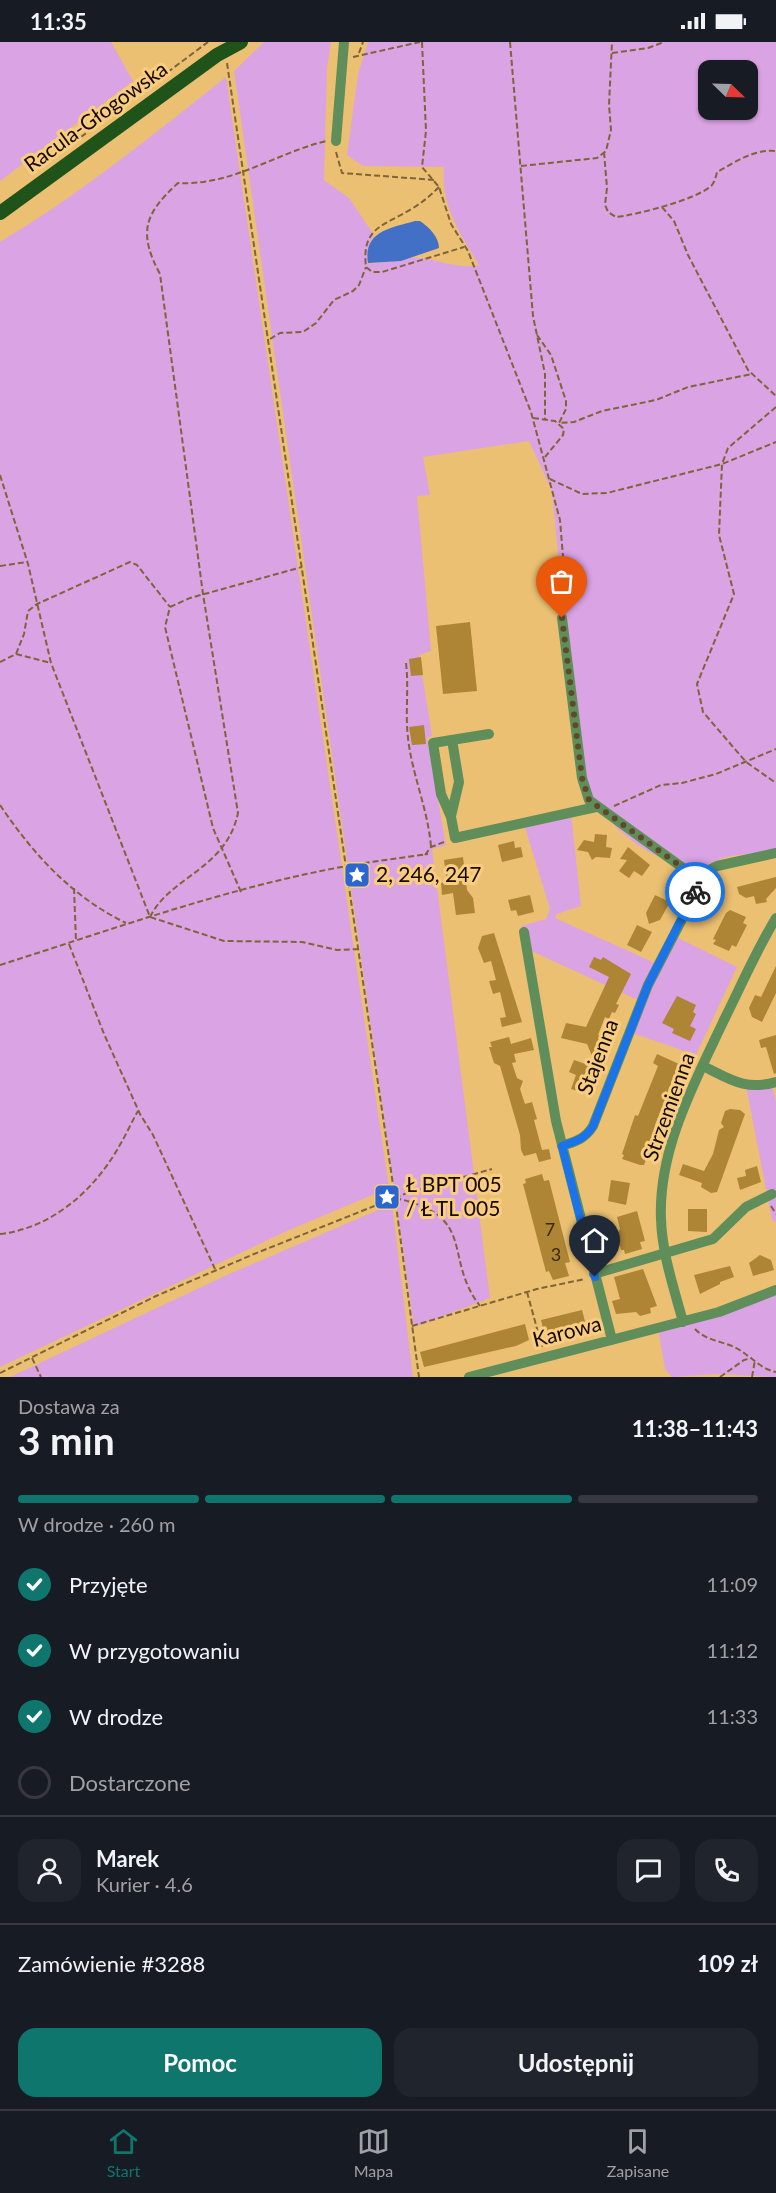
<!DOCTYPE html>
<html lang="pl">
<meta charset="utf-8">
<style>
:root{--surface:#171b24;--page:#20242c;--text:#f1f3f6;--muted:#9ea1a6;--line:#363941;--accent:#0f766e}
body{margin:0;font-family:Lato,sans-serif;background:var(--page);color:var(--text);height:100vh;display:flex;flex-direction:column;font-size:22px;white-space:nowrap}
*{box-sizing:border-box;margin:0}
p{font-size:20px;color:var(--muted)}
.icon{flex:none;width:33px;height:33px;fill:none;stroke:currentColor;stroke-width:2;stroke-linecap:round;stroke-linejoin:round}
.map{position:relative;height:1335px;overflow:hidden}
.panel{display:flex;flex-direction:column;background:var(--surface);flex:1}
.panel>*{flex:none}
.needle{width:39px;rotate:113deg}
.fabs{position:absolute;left:698px;top:18px;display:grid;gap:12px}
.fabs a{display:grid;place-items:center;width:60px;height:60px;border-radius:12px;background:var(--surface);box-shadow:0 2px 4px #0004;font-size:30px}
.pin{position:absolute;display:grid;place-items:center;width:51px;height:51px;color:#fff;margin:-62px -26px;border-radius:50% 50% 50% 0;rotate:-45deg;box-shadow:0 0 6px #0007}
.pin .icon{rotate:45deg}
.courier{position:absolute;display:grid;place-items:center;width:60px;height:60px;margin:-30px;border:4px solid #1a73e8;border-radius:50%;background:#fff;color:#222;box-shadow:0 2px 8px #0007}
.overview em{font-style:normal;font-weight:700}
.overview div{display:flex;flex-direction:column-reverse}
.overview{display:flex;align-items:center;justify-content:space-between;height:102px;padding:0 18px}
h1{font-size:39px;font-weight:700;line-height:45px}
.bar{display:grid;grid-template-columns:repeat(4,1fr);gap:9px 6px;align-content:center;height:72px;padding:0 18px}
.bar i{height:8px;border-radius:4px;background:var(--line)}
.bar .active{background:var(--accent)}
.bar p{grid-column:span 4}
.line{display:flex;align-items:center;gap:15px;padding:0 18px;border-top:2px solid var(--line)}
.line div{flex:1}
.round{display:grid;place-items:center;flex:none;width:63px;height:63px;border-radius:18px;background:var(--page)}
ol{padding:0 18px;list-style:none}
li{display:flex;align-items:center;gap:18px;height:66px}
li p{margin-inline-start:auto}
li .icon{padding:6px;border-radius:50%;background:var(--accent);color:#fff;stroke-width:4}
li:last-child{color:var(--muted)}
li i{width:33px;height:33px;border:3px solid var(--line);border-radius:50%}
.primary-button{display:flex;gap:12px;margin-top:auto;padding:12px 18px}
.primary-button a{flex:1;height:69px;border-radius:18px;background:var(--accent);color:#fff;font-size:24px;font-weight:700;line-height:69px;text-align:center}
.primary-button a+a{background:var(--page);color:var(--text)}
.status{display:flex;justify-content:space-between;align-items:center;height:42px;padding:0 30px;background:var(--surface);direction:ltr}
.status svg{height:16px;fill:currentColor}
.menu{display:flex;justify-content:space-around;align-items:center;height:84px;border-top:2px solid var(--line);background:var(--surface);font-size:16px;color:var(--muted)}
.menu a{display:grid;justify-items:center;gap:3px}
.menu .active{color:var(--accent)}
.map>svg:first-child{display:block}
.green{fill:#daa3e3;fill-rule:evenodd}
.water{fill:#4270c6}
.building{fill:#ad8535}
.lines{fill:none;stroke-linecap:round;stroke-linejoin:round}
.path{stroke:#7f6439;stroke-width:2;stroke-dasharray:6 3;stroke-linecap:butt}
.minor{stroke:#608e5a;stroke-width:10}
.major{stroke:#20531a;stroke-width:14}
.done{stroke:#5f4928;stroke-width:6;stroke-dasharray:0 10.8}
.route{stroke:#1a73e8;stroke-width:8}
.labels{text-anchor:middle;stroke-width:6;stroke-linejoin:round;paint-order:stroke}
.number-label{font-size:18px;fill:#3a280d}
.street-label{font-size:21px;fill:#140900;stroke:#f8cd7f}
.poi-label{font-size:21px;fill:#140900;stroke:#f8cd7f;text-anchor:start}
</style>
<div class="status"><b>11:35</b><svg viewBox="0 0 49 12"><path d="M0 12V9h3v3zM5 12V6h3v6zM10 12V3h3v9zM15 12V0h3v12zM26 1h20v11H26zM47 4h2v5h-2z"/></svg></div>
<div class="map">
<svg width="776" height="1335" viewBox="0 0 776 1335">
<rect width="100%" height="100%" fill="#ebc072"/>
<path class="green" d="M 0,0 L 111,0 L 133,39 L 0,139 Z
M 264,0 L 331,0 L 327,26 L 324,138 L 349,156 L 374,193 L 370,200 L 372,222 C 384,220 408,215 419,216 C 439,217 459,228 479,223 C 460,192 440,162 444,125 L 363,124 L 347,113 L 358,32 L 368,0 L 776,0 L 776,808 C 760,812 742,811 726,815 C 718,817 712,822 704,823 C 648,825 610,784 580,741 L 552,449 L 529,399 L 423,415 L 430,453 L 417,454 L 431,609 L 419,613 L 432,694 L 427,696 L 446,803 L 432,807 L 490,1256 L 414,1285 L 234,29 ZM 708,28 L 747,28 L 747,68 L 708,68 Z
M 226,35 L 389,1146 L 289,1188 L 0,1325 L 0,200 C 80,152 153,93 226,35 Z
M 571,771 L 581,864 L 557,872 L 555,876 L 657,922 L 672,893 L 737,925 L 696,1013 L 629,990 L 640,959 L 527,907 L 522,884 L 546,877 L 550,867 L 524,782 Z
M 771,1041 L 776,1059 L 776,1180 L 772,1178 L 746,1044 Z
M 392,1162 L 413,1335 L 10,1335 L 227,1233 Z
M 776,1245 L 776,1335 L 716,1332 L 672,1335 L 665,1327 L 658,1286 Z"/>
<path class="water" d="M 415,179 L 420,179 C 429,185 439,195 439,206 L 401,219 L 368,221 C 363,189 391,186 415,179 Z"/>
<path class="building" d="M 470,580 L 477,649 L 443,652 L 436,584 Z
M 421,615 L 423,633 L 411,634 L 409,617 Z
M 424,683 L 426,702 L 412,703 L 409,685 Z
M 595,792 L 607,793 L 606,805 L 612,806 L 610,816 L 596,815 L 592,818 L 588,810 L 577,808 L 584,798 L 594,800 Z
M 514,799 L 515,806 L 521,805 L 523,815 L 502,820 L 498,803 Z
M 628,805 L 650,823 L 642,834 L 634,829 L 629,836 L 619,829 L 627,818 L 620,817 Z
M 463,815 L 467,848 L 473,856 L 475,871 L 456,873 L 453,851 L 442,853 L 441,841 L 447,840 L 444,818 Z
M 776,835 L 776,846 L 766,857 L 767,860 L 756,862 L 754,854 L 746,856 L 739,852 L 737,845 Z
M 530,853 L 534,870 L 518,874 L 516,868 L 511,869 L 508,858 Z
M 655,853 L 670,860 L 660,878 L 649,882 L 646,871 Z
M 730,868 L 746,875 L 743,881 L 747,883 L 736,905 L 732,903 L 729,909 L 713,902 L 716,898 L 713,897 L 726,871 Z
M 637,883 L 652,890 L 641,910 L 627,903 Z
M 494,891 L 522,980 L 502,985 L 500,976 L 506,975 L 500,950 L 493,952 L 489,939 L 496,938 L 491,919 L 484,921 L 478,906 L 482,894 Z
M 594,915 L 601,918 L 603,915 L 631,932 L 616,962 L 619,963 L 615,971 L 612,970 L 609,977 L 605,975 L 598,993 L 605,995 L 595,1021 L 587,1002 L 561,996 L 566,981 L 586,985 L 609,935 L 589,925 Z
M 776,924 L 776,951 L 762,980 L 752,975 L 749,966 L 755,953 L 761,955 Z
M 677,954 L 696,963 L 693,970 L 696,972 L 690,984 L 696,987 L 690,999 L 672,991 L 674,987 L 662,981 Z
M 776,993 L 776,1031 L 774,1032 L 766,1005 L 761,1006 L 759,998 Z
M 509,995 L 511,1002 L 531,996 L 534,1008 L 514,1012 L 516,1020 L 512,1021 L 517,1036 L 523,1039 L 520,1047 L 525,1062 L 532,1060 L 537,1077 L 534,1078 L 542,1108 L 549,1107 L 551,1117 L 539,1120 L 536,1111 L 524,1114 L 521,1108 L 520,1093 L 500,1024 L 494,1021 L 489,1005 L 492,1005 L 490,1000 Z
M 657,1012 L 679,1022 L 655,1083 L 658,1084 L 644,1123 L 640,1123 L 622,1117 L 624,1113 L 622,1112 L 635,1073 L 638,1074 L 658,1024 L 653,1021 Z
M 574,1018 L 594,1025 L 584,1051 L 571,1047 L 576,1033 L 569,1030 Z
M 730,1067 L 740,1068 L 745,1072 L 717,1150 L 711,1151 L 701,1145 L 702,1141 L 679,1133 L 683,1122 L 704,1129 L 713,1112 L 719,1088 L 724,1085 L 721,1081 L 725,1069 Z
M 757,1124 L 761,1140 L 740,1148 L 737,1136 L 746,1134 L 745,1128 Z
M 542,1132 L 544,1139 L 549,1138 L 570,1220 L 565,1221 L 569,1234 L 553,1238 L 549,1229 L 546,1230 L 523,1142 L 526,1141 L 525,1137 Z
M 611,1138 L 630,1141 L 626,1163 L 608,1159 Z
M 688,1167 L 707,1167 L 707,1190 L 688,1189 Z
M 637,1169 L 645,1199 L 640,1200 L 642,1207 L 625,1212 L 624,1208 L 621,1208 L 617,1192 L 620,1187 L 617,1175 Z
M 760,1213 L 771,1218 L 774,1228 L 753,1234 L 749,1221 Z
M 730,1224 L 734,1235 L 720,1240 L 720,1242 L 700,1252 L 694,1233 Z
M 643,1227 L 657,1264 L 650,1266 L 651,1271 L 640,1274 L 636,1270 L 616,1272 L 612,1259 L 620,1257 L 614,1235 Z
M 582,1268 L 586,1283 L 545,1294 L 541,1278 Z
M 525,1282 L 529,1298 L 516,1304 L 424,1325 L 420,1310 Z"/>
<g class="lines">
<path class="path" d="M 422,0 L 426,89 L 422,125 L 439,145 L 451,182 L 468,209 L 531,370 L 560,478 L 565,539 L 562,567
M 510,0 L 533,274 L 545,332 L 545,377
M 359,11 L 363,0
M 612,11 L 648,6 L 664,0
M 353,15 L 420,0
M 227,21 L 395,1156 L 419,1335
M 81,95 L 208,0
M 336,110 L 342,131 L 435,138
M 604,110 L 607,146 L 605,163 L 608,170 L 616,175 C 636,173 699,157 712,143 C 715,139 716,134 717,130 C 736,120 753,107 776,109
M 521,124 L 597,116 L 606,109 L 611,88 L 609,63 L 612,0
M 439,145 C 431,153 423,160 413,166 C 385,184 361,184 366,225 L 372,230 L 382,230 L 464,205
M 662,165 L 674,179 L 688,213 L 748,328 L 776,354
M 537,293 L 551,313 L 566,359 L 566,367 L 559,381 L 574,380 L 602,369 L 656,358 L 688,345 L 752,332
M 270,297 L 280,291 L 303,290 L 316,281 L 334,258 L 353,249 L 359,243 L 366,225
M 776,365 L 728,406 L 722,422 L 719,493 L 734,552 L 697,642 L 703,670 L 746,720 L 776,741
M 533,376 L 555,379 L 564,387 L 563,393 L 545,415
M 0,433 L 28,522 L 51,621 L 150,875 L 224,899 L 302,900 L 337,908 L 358,907
M 550,437 L 582,452 L 607,451 L 722,422 L 776,400
M 0,524 L 27,520
M 16,612 L 24,592 L 28,569 L 37,562 L 130,520 L 137,523 L 170,565
M 0,620 L 16,612 L 51,621
M 406,621 C 409,646 405,671 408,696 C 412,733 428,767 431,805
M 0,763 C 33,812 72,855 126,881
M 614,764 L 661,743 L 682,741 L 716,732 L 776,707
M 425,813 L 431,805 L 444,800
M 74,846 L 76,899
M 241,850 L 213,786 L 165,585 L 170,565 L 190,556 L 302,525
M 150,875 C 170,834 226,828 238,771 L 203,552 L 160,232 C 138,191 144,172 178,141 C 232,144 276,111 326,99
M 69,902 L 104,992 L 140,1072 L 153,1093 L 215,1227
M 0,923 C 114,887 229,845 347,824 C 374,819 401,816 428,812
M 395,1156 C 479,1174 442,1215 480,1264
M 771,1164 L 776,1172
M 0,1192 C 53,1186 96,1147 121,1101 C 127,1091 132,1079 138,1069
M 527,1250 L 542,1305
M 412,1284 L 537,1247 L 585,1237
M 695,1287 C 705,1298 721,1299 734,1305 C 749,1312 760,1327 776,1330
M 32,1316 L 41,1335
M 0,1331 L 156,1254 L 254,1212 L 407,1151 L 492,1127
M 720,1335 L 744,1318 L 752,1316
M 752,1335 L 755,1318"/>
<path class="minor" d="M 336,99 L 344,0
M 562,576 L 582,736 L 589,758 L 701,839
M 489,692 L 433,701 L 441,752 L 451,775 L 455,796 L 596,765
M 451,774 L 459,740 L 452,698
M 524,890 L 556,1079 L 612,1298
M 703,1024 C 730,1037 745,1049 776,1040
M 562,1104 C 576,1099 585,1097 593,1084 L 648,943 L 707,829 L 717,824 L 776,811
M 594,1232 L 713,1197 L 746,1165 L 772,1152
M 683,1280 C 674,1246 662,1212 661,1177 C 658,1107 695,1040 724,978 C 741,944 756,909 776,876
M 469,1335 L 719,1270 L 776,1248"/>
<path class="major" d="M 0,171 L 217,13 L 241,0"/>
</g>
<g class="lines">
<path class="done" d="M 562,576 L 582,736 L 589,758 L 701,839 L 695,850"/>
<path class="route" d="M 595,1235 L 562,1104 C 576,1099 585,1097 593,1084 L 648,943 L 695,850"/>
</g>
<defs>
<symbol id="sight-square" viewBox="-11 -11 22 22"><rect x="-9" y="-9" width="18" height="18" rx="4" fill="#2b65d2" stroke="#f8cd7f"/><path d="M0-6L1.8-2.2L6-1.7L2.9 1.2L3.7 5.4L0 3.3L-3.7 5.4L-2.9 1.2L-6-1.7L-1.8-2.2Z" fill="#fff"/></symbol>
</defs>
<g fill-rule="evenodd">
<use href="#sight-square" x="342" y="818" width="30" height="30"/>
<use href="#sight-square" x="372" y="1140" width="30" height="30"/>
</g>
<g class="labels">
<g class="number-label">
<text x="550" y="1194">7</text>
<text x="556" y="1219">3</text>
</g>
<g class="street-label">
<text transform="translate(96 75) rotate(-36)" y="7">Racula-Głogowska</text>
<text transform="translate(598 1015) rotate(-69)" y="7">Stajenna</text>
<text transform="translate(669 1065) rotate(-70)" y="7">Strzemienna</text>
<text transform="translate(567 1290) rotate(-14)" y="7">Karowa</text>
</g>
<g class="poi-label">
<text x="376" y="840">2, 246, 247</text>
<text x="406" y="1150">Ł BPT 005<tspan x="406" dy="24">/ Ł TL 005</tspan></text>
</g>
</g>
</svg>
<div class="fabs">
<a><svg class="needle" viewBox="-14 -14 28 28"><path d="M0-13l5 13h-10z" fill="#e53935"/><path d="M0 13l5-13h-10z" fill="#9ea1a6"/></svg></a>
</div>
<div class="pin" style="left:562px;top:576px;background:#ea580c"><svg class="icon" aria-label="bag" viewBox="0 0 24 24"><path d="M5 8h14l-1 12H6zM9 8a3 3 0 0 1 6 0"/></svg></div>
<div class="pin" style="left:595px;top:1235px;background:#1f2937"><svg class="icon" aria-label="home" viewBox="0 0 24 24"><path d="M3 11l9-7 9 7M6 9v11h12V9"/></svg></div>
<div class="courier" style="left:695px;top:850px"><svg class="icon" aria-label="bike" viewBox="0 0 24 24"><circle cx="6" cy="16" r="4"/><circle cx="18" cy="16" r="4"/><path d="M6 16l4-8h5l3 8M10 8l3 8H6M13 5h3"/></svg></div>
</div>
<section class="panel">
<div class="overview"><div><h1>3 min</h1><p>Dostawa za</p></div><em>11:38–11:43</em></div>
<div class="bar"><i class="active"></i><i class="active"></i><i class="active"></i><i></i><p>W drodze · 260 m</p></div>
<ol>
<li><svg class="icon" aria-label="check" viewBox="0 0 24 24"><path d="M5 12l5 5 9-10"/></svg>Przyjęte<p>11:09</p></li>
<li><svg class="icon" aria-label="check" viewBox="0 0 24 24"><path d="M5 12l5 5 9-10"/></svg>W przygotowaniu<p>11:12</p></li>
<li><svg class="icon" aria-label="check" viewBox="0 0 24 24"><path d="M5 12l5 5 9-10"/></svg>W drodze<p>11:33</p></li>
<li><i></i>Dostarczone</li>
</ol>
<div class="line" style="height:108px"><a class="round"><svg class="icon" aria-label="person" viewBox="0 0 24 24"><circle cx="12" cy="8" r="4"/><path d="M4 21q1-7 8-7t8 7"/></svg></a><div><b>Marek</b><p>Kurier · 4.6</p></div><a class="round"><svg class="icon" aria-label="chat" viewBox="0 0 24 24"><path d="M4 5h16v11H9l-5 4z"/></svg></a><a class="round"><svg class="icon" aria-label="phone" viewBox="0 0 24 24"><path d="M5 4h4l2 5-3 2q2 4 5 5l2-3 5 2v4C11 20 4 13 5 4z"/></svg></a></div>
<div class="line" style="height:78px"><div>Zamówienie #3288</div><b>109 zł</b></div>
<div class="primary-button"><a>Pomoc</a><a>Udostępnij</a></div>
</section>
<nav class="menu">
<a class="active"><svg class="icon" aria-label="home" viewBox="0 0 24 24"><path d="M3 11l9-7 9 7M6 9v11h12V9"/></svg>Start</a>
<a><svg class="icon" aria-label="map" viewBox="0 0 24 24"><path d="M3 6l6-2 6 2 6-2v14l-6 2-6-2-6 2zM9 4v14M15 6v14"/></svg>Mapa</a>
<a><svg class="icon" aria-label="saved" viewBox="0 0 24 24"><path d="M7 4h10v16l-5-4-5 4z"/></svg>Zapisane</a>
</nav>
